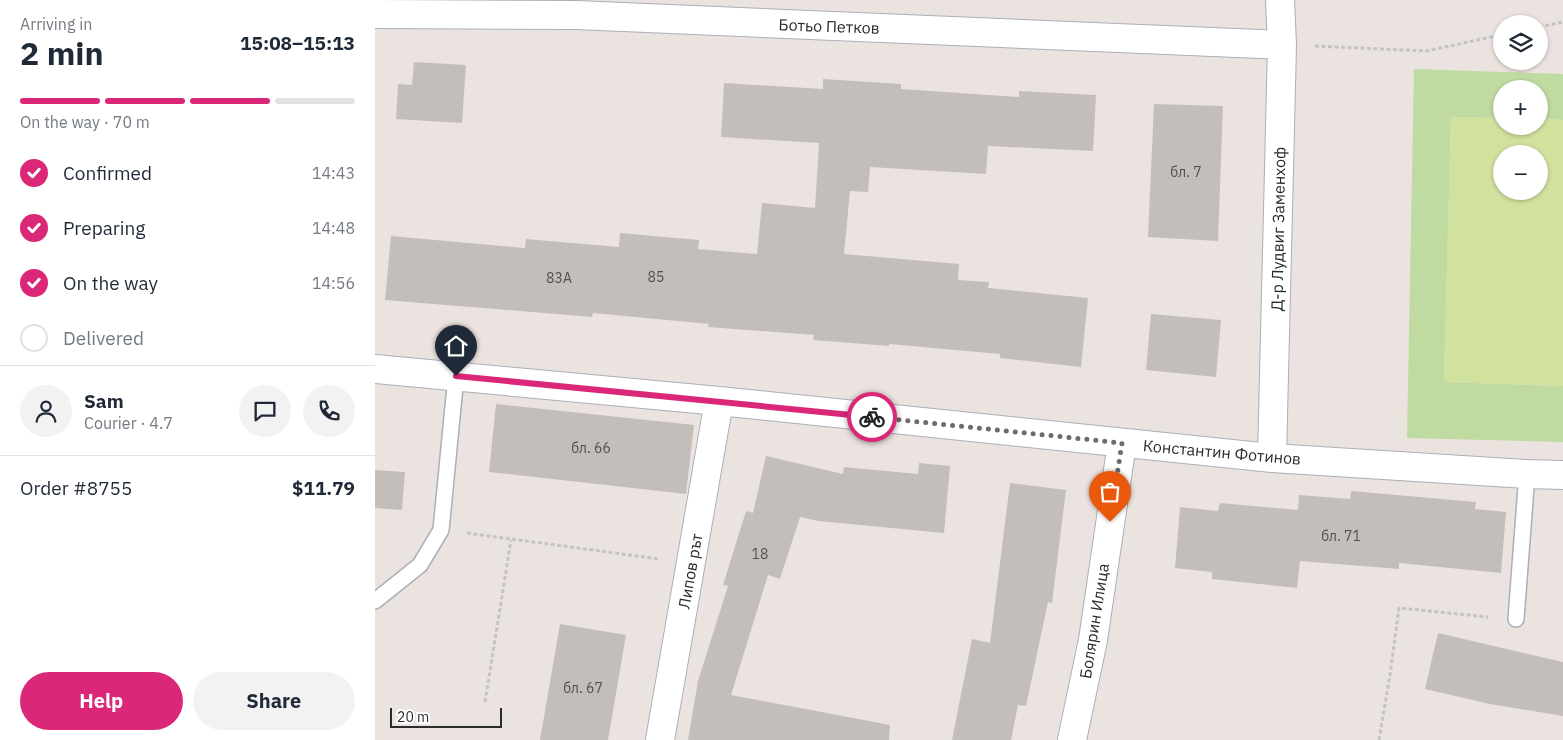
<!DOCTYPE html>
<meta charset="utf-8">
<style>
:root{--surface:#fff;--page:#f2f2f3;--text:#1f2937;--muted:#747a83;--line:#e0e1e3;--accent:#db2777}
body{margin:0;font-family:"IBM Plex Sans",sans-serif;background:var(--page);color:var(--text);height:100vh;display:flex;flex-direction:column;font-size:19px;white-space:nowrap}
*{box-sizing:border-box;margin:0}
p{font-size:16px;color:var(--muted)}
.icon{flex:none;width:28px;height:28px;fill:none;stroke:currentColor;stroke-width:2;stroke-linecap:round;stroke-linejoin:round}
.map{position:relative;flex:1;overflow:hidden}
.details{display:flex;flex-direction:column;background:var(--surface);width:375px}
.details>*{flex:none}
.controls{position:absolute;left:1118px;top:15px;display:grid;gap:10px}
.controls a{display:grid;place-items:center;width:55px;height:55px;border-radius:50%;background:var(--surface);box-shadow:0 1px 4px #0004;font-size:25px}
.scale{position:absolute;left:15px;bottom:12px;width:112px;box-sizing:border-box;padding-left:5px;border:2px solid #2b2b2b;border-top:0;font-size:14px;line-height:18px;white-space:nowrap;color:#2b2b2b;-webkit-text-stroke:4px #fff;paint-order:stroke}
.pin{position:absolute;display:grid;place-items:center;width:42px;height:42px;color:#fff;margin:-51px -21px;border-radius:50% 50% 50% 0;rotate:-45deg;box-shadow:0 0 5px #0007}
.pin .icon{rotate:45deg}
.courier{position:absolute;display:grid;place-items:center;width:50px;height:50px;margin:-25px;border:4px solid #db2777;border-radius:50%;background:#fff;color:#222;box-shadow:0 1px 6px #0007}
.summary em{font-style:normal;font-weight:700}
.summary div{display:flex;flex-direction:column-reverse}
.summary{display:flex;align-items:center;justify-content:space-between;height:85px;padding:0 20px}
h1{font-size:32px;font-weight:700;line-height:38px}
.bar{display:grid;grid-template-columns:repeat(4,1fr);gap:8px 5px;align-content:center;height:60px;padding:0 20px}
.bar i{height:6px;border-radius:4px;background:var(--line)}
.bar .active{background:var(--accent)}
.bar p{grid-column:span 4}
.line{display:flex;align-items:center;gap:12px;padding:0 20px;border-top:1px solid var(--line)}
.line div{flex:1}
.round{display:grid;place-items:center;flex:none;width:52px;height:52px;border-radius:26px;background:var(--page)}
ol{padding:0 20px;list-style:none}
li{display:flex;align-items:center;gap:15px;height:55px}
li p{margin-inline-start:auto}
li .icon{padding:5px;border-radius:50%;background:var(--accent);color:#fff;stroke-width:4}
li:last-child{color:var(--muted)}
li i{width:28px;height:28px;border:2px solid var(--line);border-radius:50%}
.action{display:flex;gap:10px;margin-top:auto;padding:10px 20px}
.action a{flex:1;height:58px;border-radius:30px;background:var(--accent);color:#fff;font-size:20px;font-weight:700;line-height:58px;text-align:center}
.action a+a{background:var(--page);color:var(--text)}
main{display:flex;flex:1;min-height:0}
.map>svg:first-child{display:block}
.green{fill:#c0dba1}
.pitch{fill:#d1e19e;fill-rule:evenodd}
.building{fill:#c4beba}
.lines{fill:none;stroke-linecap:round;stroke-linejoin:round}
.lane-casing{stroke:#abafb6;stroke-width:18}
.street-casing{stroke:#abafb6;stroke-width:30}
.path{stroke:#c4c4c4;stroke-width:3;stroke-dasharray:4 2.5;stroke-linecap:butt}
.lane{stroke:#fff;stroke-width:15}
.street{stroke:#fff;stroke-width:28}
.done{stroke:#6e6b6a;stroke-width:5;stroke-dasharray:0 9}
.route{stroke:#db2777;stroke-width:6}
.labels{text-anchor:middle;stroke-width:5;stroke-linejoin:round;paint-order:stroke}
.number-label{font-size:14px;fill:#51504f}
.street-label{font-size:16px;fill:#2b2b2b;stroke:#fff}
</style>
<main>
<section class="details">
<div class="summary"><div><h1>2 min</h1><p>Arriving in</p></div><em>15:08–15:13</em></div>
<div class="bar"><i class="active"></i><i class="active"></i><i class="active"></i><i></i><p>On the way · 70 m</p></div>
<ol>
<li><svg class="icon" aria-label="check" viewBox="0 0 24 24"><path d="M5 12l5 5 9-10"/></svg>Confirmed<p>14:43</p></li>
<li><svg class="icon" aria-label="check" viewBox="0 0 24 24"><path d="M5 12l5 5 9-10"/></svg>Preparing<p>14:48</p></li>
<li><svg class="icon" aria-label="check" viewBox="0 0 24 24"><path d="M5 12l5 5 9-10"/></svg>On the way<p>14:56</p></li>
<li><i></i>Delivered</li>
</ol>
<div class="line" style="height:90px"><a class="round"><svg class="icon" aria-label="person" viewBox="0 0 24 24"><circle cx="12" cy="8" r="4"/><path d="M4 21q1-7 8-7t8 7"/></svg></a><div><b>Sam</b><p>Courier · 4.7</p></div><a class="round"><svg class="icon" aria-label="chat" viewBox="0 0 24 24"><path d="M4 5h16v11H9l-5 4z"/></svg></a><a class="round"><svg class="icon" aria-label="phone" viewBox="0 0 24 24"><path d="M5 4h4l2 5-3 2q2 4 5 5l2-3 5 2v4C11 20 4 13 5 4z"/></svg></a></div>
<div class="line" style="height:65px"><div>Order #8755</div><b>$11.79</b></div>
<div class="action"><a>Help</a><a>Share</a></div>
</section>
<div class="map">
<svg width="1188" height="740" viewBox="0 0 1188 740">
<rect width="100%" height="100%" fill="#ebe3df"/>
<path class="green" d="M 1039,69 L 1188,74 L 1188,120 L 1164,119 L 1164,89 L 1126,89 L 1126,118 L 1076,117 L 1069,382 L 1188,386 L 1188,442 L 1032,438 Z"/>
<path class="pitch" d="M 1076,117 L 1126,118 L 1126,126 L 1164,126 L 1164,119 L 1188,120 L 1188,386 L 1069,382 ZM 1126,154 L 1164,154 L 1164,191 L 1126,191 Z"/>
<path class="building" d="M 39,62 L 91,65 L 87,123 L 21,119 L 23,84 L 37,85 Z
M 448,79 L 526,84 L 526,89 L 644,97 L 644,91 L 721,95 L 718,151 L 613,146 L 611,174 L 495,167 L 493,192 L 475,191 L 469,254 L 584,264 L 583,280 L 614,282 L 613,288 L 713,298 L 706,367 L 625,358 L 625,354 L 514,344 L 514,346 L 438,340 L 439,335 L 333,327 L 334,324 L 218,313 L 217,317 L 10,300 L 16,236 L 150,248 L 151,239 L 244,247 L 245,233 L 324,240 L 323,249 L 382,254 L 387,203 L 440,208 L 444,143 L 346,137 L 349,83 L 448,89 Z
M 779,104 L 848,106 L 843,241 L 773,237 Z
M 776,314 L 846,320 L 841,377 L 771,370 Z
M 121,404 L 319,425 L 311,494 L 114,472 Z
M 391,456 L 468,474 L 469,467 L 543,474 L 544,463 L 575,466 L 569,533 L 443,521 L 425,517 L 405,579 L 393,575 L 356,695 L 515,725 L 514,740 L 313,740 L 323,681 L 353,586 L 348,585 L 371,511 L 378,513 Z
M 0,470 L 30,472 L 27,510 L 0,508 Z
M 635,483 L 691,490 L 677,603 L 673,602 L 651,706 L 643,705 L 636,740 L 577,740 L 597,639 L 615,643 Z
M 976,491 L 1101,502 L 1100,509 L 1131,512 L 1126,573 L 1024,563 L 1024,569 L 925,561 L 922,588 L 837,579 L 837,572 L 800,568 L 805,507 L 843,511 L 845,503 L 923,510 L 924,495 L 975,499 Z
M 185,624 L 251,635 L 233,740 L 165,740 Z
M 1063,633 L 1188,662 L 1188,716 L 1115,704 L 1050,689 Z"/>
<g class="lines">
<defs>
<path id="lane" d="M 0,601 L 45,565 L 66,530 L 81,376
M 1141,619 L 1152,474"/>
<path id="street" d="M 0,14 L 201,15 L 907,45
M 0,369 L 344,401 L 897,458 L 1152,474 L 1188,475
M 897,458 L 907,45 L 905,0
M 285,740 L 344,401
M 697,740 L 718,640 L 747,443"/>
</defs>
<use href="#lane" class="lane-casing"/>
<use href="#street" class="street-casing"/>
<path class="path" d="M 1164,27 L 1188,22
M 940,46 L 1051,51 L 1126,35
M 92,533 L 284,559
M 110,702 L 136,540
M 1004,740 L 1015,675 L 1024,608 L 1113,617"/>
<use href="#lane" class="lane"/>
<use href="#street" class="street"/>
</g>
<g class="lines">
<path class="done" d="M 497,417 L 747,443 L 735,522"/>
<path class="route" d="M 81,376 L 497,417"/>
</g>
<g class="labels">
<g class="number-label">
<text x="811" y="177">бл. 7</text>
<text x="281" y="282">85</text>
<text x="184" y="283">83А</text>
<text x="216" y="453">бл. 66</text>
<text x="966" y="541">бл. 71</text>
<text x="385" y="559">18</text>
<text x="208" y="693">бл. 67</text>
</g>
<g class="street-label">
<text transform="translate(454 26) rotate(2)" y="6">Ботьо Петков</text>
<text transform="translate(903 229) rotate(-89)" y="6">Д-р Лудвиг Заменхоф</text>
<text transform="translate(847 452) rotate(5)" y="6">Константин Фотинов</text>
<text transform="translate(315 571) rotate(-80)" y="6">Липов рът</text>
<text transform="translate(719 621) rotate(-81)" y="6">Болярин Илица</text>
</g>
</g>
</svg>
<div class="controls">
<a><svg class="icon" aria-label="layers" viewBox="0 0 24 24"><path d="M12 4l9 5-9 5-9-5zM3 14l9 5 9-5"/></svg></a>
<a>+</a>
<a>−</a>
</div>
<div class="scale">20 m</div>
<div class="pin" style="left:735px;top:522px;background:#ea580c"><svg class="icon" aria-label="bag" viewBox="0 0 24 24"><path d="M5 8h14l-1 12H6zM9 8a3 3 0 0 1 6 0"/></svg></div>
<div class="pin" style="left:81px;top:376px;background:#1f2937"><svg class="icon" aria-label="home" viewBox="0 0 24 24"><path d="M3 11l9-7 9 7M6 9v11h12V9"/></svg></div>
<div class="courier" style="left:497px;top:417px"><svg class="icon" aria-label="bike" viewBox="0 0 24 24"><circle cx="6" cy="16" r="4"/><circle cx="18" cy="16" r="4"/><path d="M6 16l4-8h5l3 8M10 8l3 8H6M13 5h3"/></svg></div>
</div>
</main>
